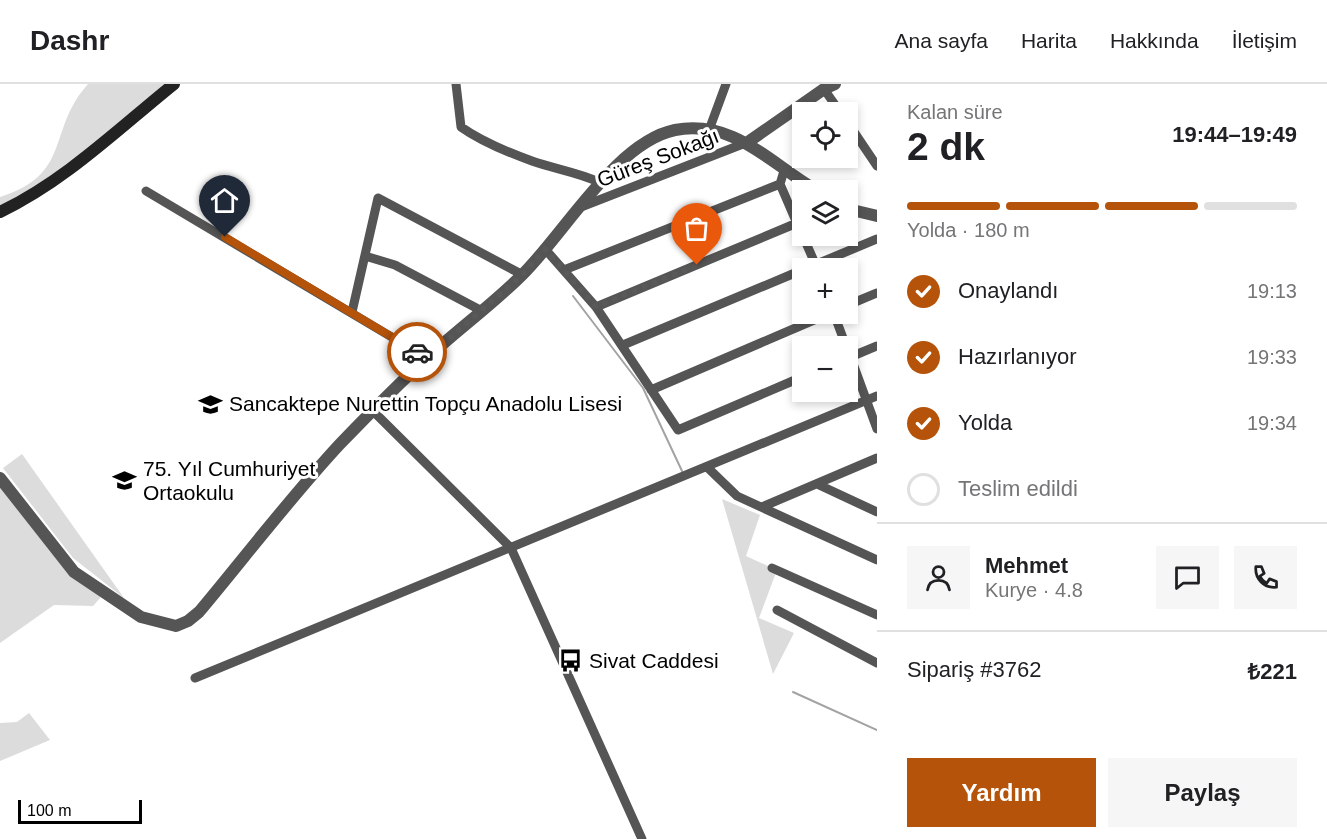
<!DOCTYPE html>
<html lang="tr">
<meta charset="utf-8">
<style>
:root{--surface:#fff;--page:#f6f6f6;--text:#202124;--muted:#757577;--line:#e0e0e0;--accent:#b45309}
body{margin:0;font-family:Helvetica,sans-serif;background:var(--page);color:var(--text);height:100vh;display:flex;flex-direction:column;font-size:22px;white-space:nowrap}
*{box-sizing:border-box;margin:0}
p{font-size:20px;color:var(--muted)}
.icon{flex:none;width:33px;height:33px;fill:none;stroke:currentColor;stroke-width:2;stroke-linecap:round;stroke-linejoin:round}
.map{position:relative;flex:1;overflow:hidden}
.panel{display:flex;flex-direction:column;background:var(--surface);width:450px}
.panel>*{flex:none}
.controls{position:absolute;left:792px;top:18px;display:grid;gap:12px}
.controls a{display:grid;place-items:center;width:66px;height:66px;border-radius:0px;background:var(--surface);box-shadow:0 3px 9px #0003;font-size:30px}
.scale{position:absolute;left:18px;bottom:15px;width:124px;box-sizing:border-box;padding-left:6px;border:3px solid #000;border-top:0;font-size:16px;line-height:21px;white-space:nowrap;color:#000;-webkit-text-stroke:4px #fff;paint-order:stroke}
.pin{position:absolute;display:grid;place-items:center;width:51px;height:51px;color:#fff;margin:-62px -26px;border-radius:50% 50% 50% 0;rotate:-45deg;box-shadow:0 0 6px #0007}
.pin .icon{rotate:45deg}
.courier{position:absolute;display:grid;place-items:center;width:60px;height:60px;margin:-30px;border:4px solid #b45309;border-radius:50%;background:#fff;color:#222;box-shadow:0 2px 8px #0007}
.head em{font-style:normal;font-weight:600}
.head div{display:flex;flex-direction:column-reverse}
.head{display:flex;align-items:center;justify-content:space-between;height:102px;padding:0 30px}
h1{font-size:39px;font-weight:600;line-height:45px}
.bar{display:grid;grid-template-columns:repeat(4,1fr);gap:9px 6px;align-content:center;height:72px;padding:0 30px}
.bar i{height:8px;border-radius:4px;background:var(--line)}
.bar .active{background:var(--accent)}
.bar p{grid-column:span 4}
.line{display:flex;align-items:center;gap:15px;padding:0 30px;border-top:2px solid var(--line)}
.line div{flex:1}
.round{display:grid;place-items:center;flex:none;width:63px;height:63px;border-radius:0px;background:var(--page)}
ol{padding:0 30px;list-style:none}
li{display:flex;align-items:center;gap:18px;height:66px}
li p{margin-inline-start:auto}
li .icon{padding:6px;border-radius:50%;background:var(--accent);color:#fff;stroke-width:4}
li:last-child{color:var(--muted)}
li i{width:33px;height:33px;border:3px solid var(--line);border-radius:50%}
.primary-button{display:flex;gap:12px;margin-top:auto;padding:12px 30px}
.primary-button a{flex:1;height:69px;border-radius:0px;background:var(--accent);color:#fff;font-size:24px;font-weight:600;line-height:69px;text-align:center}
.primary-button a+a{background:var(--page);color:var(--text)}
header{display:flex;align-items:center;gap:36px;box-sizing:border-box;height:84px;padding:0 30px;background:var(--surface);border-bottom:2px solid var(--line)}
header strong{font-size:28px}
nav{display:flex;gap:33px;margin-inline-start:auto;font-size:21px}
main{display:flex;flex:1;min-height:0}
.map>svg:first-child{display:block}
.green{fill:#dcdcdc}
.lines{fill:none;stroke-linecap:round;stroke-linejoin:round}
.stream{stroke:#a3a3a3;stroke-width:2}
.minor{stroke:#555;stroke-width:9}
.tertiary{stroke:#555;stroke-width:12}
.secondary{stroke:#222;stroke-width:12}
.done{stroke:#595959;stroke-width:6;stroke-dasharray:0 10.8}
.route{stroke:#b45309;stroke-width:8}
.labels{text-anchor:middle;stroke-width:6;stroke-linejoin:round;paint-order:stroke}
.street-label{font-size:21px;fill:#000;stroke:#fff}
.poi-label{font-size:21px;fill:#000;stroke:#fff;text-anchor:start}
</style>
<header>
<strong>Dashr</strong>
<nav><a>Ana sayfa</a><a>Harita</a><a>Hakkında</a><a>İletişim</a></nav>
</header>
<main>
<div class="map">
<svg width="877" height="755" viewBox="0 0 877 755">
<rect width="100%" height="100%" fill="#fff"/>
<path class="green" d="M 88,0 L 166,0 L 65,86 L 0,123 L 0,113 C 73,90 46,47 88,0 Z
M 22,370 L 124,514 L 73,474 L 3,384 Z
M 0,392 L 63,481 L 101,513 L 93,522 L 54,521 L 0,559 Z
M 722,415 L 760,431 L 746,472 L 777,486 L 759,534 L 794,549 L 773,590 Z
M 29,629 L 50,656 L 0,677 L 0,639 L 17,638 Z"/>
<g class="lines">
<path class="stream" d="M 573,212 L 643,304 L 682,387
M 793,608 L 877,646"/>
<path class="minor" d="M 456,0 L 461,43 C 482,58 507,68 532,77 C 555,85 577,88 599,98
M 824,5 L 840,28
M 848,39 L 877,82
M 709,46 L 726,0
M 784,87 L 780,100 L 802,151
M 146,107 L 427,274
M 581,123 L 748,58
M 803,152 L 817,184
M 545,165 L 596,223 L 678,346 L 802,293
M 365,172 L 395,181 L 482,227
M 807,184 L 877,155
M 564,186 L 780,100
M 848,221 L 877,209
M 596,223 L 797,139
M 352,228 L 378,114 L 523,191
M 834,230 L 846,262
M 623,261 L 802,186
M 848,266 L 877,345
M 848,274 L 877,262
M 651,306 L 828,230
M 373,327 L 511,464 L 642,755
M 707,383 L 737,412 L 877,476
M 817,400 L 877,428
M 762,423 L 877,374
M 772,484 L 877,531
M 777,526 L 877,579
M 195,594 L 877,312"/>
<path class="tertiary" d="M 748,58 L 824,5 L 835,0
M 848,125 L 877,132
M 0,394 L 74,488 L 141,533 L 176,542 L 188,537 L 199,528 C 245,473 290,414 339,361 C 367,332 396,302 426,275 C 457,246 492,221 522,191 C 564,150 616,58 675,46 C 733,35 770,79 816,106"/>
<path class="secondary" d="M 0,128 C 65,97 118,45 174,0"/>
</g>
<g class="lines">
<path class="done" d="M 417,268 L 427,274 L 523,190 L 545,165 L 596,223 L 697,181"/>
<path class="route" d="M 225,153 L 417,268"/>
</g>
<defs>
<symbol id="school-bare" viewBox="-9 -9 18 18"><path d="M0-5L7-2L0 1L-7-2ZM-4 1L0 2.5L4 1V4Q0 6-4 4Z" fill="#000" stroke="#fff" stroke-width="2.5" paint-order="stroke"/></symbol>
<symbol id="bus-bare" viewBox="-9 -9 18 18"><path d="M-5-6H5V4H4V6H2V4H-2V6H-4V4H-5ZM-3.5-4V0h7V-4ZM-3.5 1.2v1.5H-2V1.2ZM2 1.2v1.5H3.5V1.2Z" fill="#000" stroke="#fff" stroke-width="2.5" paint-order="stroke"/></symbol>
</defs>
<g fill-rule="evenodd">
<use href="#school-bare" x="194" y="304" width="33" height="33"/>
<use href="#school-bare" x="108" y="380" width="33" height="33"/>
<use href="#bus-bare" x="554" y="560" width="33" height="33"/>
</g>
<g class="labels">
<g class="street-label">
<text transform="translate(658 74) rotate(-21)" y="7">Güreş Sokağı</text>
</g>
<g class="poi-label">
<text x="229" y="327">Sancaktepe Nurettin Topçu Anadolu Lisesi</text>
<text x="143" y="392">75. Yıl Cumhuriyet<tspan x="143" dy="24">Ortaokulu</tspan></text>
<text x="589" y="584">Sivat Caddesi</text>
</g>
</g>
</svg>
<div class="controls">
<a><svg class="icon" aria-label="locate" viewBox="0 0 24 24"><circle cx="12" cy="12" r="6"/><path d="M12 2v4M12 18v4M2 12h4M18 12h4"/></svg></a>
<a><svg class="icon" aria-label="layers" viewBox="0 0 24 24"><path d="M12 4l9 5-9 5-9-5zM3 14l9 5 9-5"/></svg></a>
<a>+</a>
<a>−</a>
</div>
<div class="scale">100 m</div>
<div class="pin" style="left:697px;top:181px;background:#ea580c"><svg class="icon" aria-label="bag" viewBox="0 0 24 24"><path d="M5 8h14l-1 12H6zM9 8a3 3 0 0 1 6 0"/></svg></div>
<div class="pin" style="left:225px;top:153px;background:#1f2937"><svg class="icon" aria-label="home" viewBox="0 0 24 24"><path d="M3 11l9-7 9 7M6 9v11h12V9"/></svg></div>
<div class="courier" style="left:417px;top:268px"><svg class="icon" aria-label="car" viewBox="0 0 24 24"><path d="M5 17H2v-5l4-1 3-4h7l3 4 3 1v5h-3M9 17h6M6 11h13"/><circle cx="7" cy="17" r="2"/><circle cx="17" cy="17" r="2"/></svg></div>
</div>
<section class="panel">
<div class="head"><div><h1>2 dk</h1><p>Kalan süre</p></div><em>19:44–19:49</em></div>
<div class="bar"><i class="active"></i><i class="active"></i><i class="active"></i><i></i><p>Yolda · 180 m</p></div>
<ol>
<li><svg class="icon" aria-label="check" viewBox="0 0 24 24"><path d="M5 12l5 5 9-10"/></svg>Onaylandı<p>19:13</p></li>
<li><svg class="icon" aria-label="check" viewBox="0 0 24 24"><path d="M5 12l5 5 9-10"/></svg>Hazırlanıyor<p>19:33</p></li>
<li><svg class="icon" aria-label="check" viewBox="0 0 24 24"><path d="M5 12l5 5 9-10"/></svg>Yolda<p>19:34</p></li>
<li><i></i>Teslim edildi</li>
</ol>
<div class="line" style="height:108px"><a class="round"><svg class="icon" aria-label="person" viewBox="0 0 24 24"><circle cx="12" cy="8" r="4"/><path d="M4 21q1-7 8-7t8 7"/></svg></a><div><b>Mehmet</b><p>Kurye · 4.8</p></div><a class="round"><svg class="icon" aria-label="chat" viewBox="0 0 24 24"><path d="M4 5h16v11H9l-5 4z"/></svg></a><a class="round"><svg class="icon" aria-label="phone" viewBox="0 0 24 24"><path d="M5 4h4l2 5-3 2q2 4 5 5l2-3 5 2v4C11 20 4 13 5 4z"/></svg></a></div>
<div class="line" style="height:78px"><div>Sipariş #3762</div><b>₺221</b></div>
<div class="primary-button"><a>Yardım</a><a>Paylaş</a></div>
</section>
</main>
